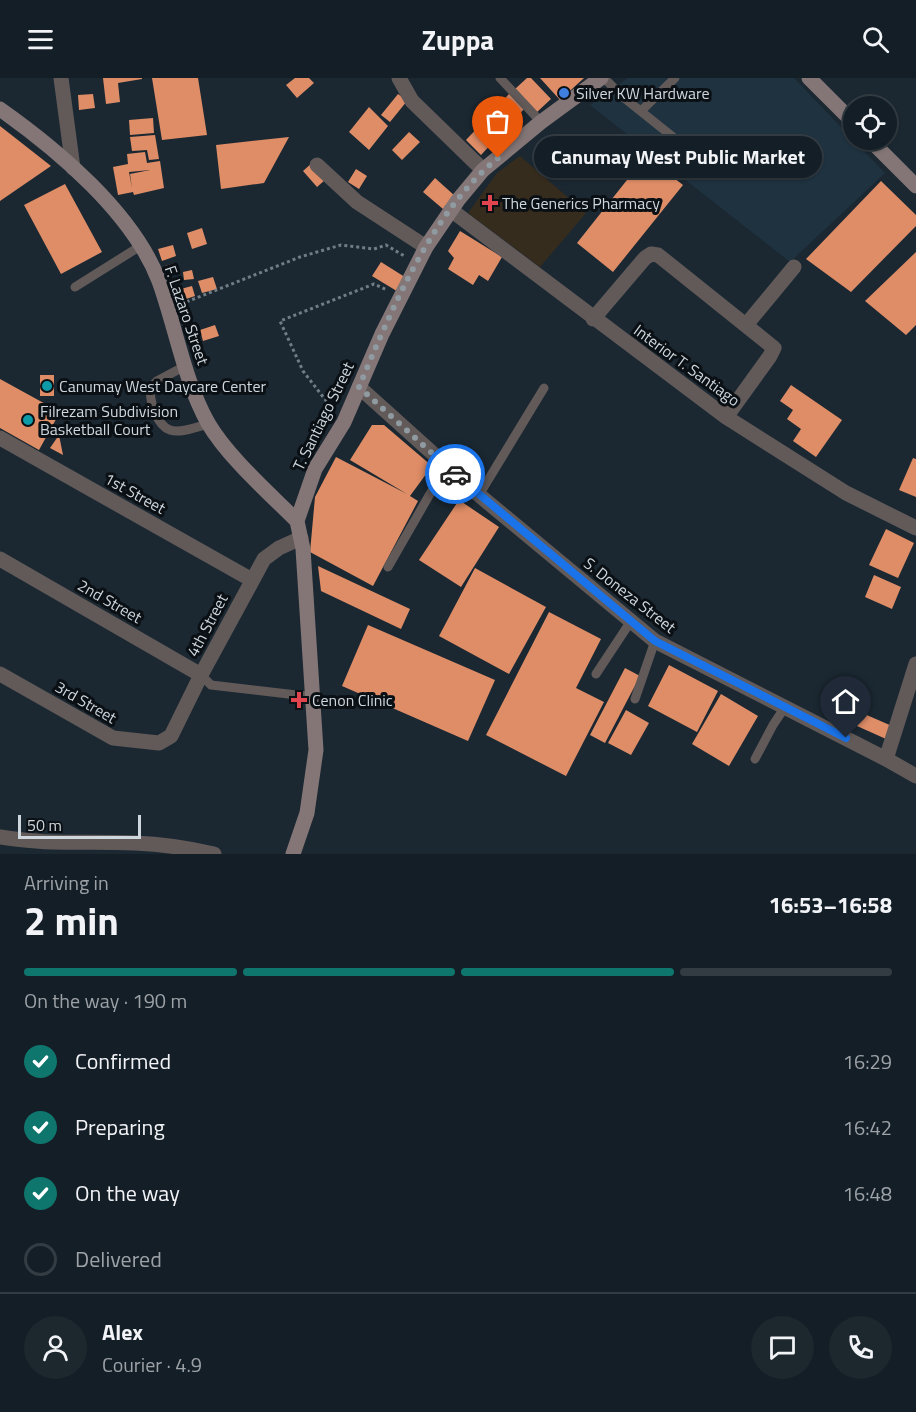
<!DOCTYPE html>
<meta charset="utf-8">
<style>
:root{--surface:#141e26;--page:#1d272e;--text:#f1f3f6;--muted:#9da2a7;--line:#333c43;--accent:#0f766e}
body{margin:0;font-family:"Titillium Web",sans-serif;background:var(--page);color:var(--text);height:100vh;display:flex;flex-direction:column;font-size:22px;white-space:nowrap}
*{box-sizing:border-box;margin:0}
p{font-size:20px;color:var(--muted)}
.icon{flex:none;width:33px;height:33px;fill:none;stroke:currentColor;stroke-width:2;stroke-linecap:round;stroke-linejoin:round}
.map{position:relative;height:776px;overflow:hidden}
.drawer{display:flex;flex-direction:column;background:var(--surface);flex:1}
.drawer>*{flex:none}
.fabs{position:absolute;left:843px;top:18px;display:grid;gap:12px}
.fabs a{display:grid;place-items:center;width:54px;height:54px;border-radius:50%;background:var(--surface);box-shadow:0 2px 4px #0004,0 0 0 2px var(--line);font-size:30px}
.scale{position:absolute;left:18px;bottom:15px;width:123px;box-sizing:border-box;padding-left:6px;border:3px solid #ced7dd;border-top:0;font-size:16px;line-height:21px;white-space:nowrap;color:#ced7dd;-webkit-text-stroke:4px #0b1015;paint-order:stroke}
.pin{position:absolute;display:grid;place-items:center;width:51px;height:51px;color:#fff;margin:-62px -26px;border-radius:50% 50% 50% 0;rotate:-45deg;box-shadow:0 0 6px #0007}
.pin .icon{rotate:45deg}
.courier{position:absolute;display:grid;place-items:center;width:60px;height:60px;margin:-30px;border:4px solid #1a73e8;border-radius:50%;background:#fff;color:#222;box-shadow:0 2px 8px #0007}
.bubble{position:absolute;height:42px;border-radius:21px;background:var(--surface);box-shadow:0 2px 4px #0004,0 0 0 2px var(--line);font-size:20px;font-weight:700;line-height:42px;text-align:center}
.headline em{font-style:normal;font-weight:700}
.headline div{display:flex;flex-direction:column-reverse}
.headline{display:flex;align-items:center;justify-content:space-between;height:102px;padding:0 24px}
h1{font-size:39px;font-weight:700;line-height:45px}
.bar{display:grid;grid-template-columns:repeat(4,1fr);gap:9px 6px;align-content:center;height:72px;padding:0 24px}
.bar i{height:8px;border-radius:4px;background:var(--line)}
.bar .current{background:var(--accent)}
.bar p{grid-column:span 4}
.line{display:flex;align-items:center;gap:15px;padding:0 24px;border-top:2px solid var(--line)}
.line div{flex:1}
.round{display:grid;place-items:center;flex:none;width:63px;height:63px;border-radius:32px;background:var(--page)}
ol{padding:0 24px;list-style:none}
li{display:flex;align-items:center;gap:18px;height:66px}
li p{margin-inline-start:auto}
li .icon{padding:6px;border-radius:50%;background:var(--accent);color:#fff;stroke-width:4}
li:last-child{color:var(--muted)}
li i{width:33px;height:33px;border:3px solid var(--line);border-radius:50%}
header{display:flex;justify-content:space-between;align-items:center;height:78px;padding:0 24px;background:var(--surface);font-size:27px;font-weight:700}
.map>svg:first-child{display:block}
.commercial{fill:#362c1d}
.built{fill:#1f3240}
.building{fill:#df8d67;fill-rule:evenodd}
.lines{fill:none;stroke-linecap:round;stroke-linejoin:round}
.path{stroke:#717d85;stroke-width:3;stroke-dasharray:3 3;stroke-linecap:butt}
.lane{stroke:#625a59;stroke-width:9}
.street{stroke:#625a59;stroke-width:15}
.secondary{stroke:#847676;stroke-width:15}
.done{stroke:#8f9aa1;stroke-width:6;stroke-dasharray:0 10.8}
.route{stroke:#1a73e8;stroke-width:8}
.shop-dot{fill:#3f7fe0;stroke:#0b1015;stroke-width:2}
.health-dot{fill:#e0444e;stroke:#0b1015;stroke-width:2}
.culture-dot{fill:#0f9aa8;stroke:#0b1015;stroke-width:2}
.labels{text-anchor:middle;stroke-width:6;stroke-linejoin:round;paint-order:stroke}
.poi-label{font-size:16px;fill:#ced7dd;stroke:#0b1015;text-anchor:start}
.street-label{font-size:16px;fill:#ced7dd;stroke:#0b1015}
</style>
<header><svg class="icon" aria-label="menu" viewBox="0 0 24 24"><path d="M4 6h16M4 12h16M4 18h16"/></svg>Zuppa<svg class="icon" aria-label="search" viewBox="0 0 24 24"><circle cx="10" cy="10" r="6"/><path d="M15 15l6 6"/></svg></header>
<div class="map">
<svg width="916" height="776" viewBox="0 0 916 776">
<rect width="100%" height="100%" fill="#1b2832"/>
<path class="commercial" d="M 520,78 L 586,135 L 540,189 L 468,135 L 497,95 Z"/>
<path class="built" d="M 628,0 L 794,0 L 885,95 L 790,184 L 590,27 Z"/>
<path class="building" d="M 103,0 L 142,0 L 142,1 L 118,5 L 120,24 L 106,26 Z
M 152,0 L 198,0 L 207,57 L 162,62 Z
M 295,0 L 309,0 L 314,5 L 297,20 L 286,7 Z
M 527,0 L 531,0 L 551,21 L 537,34 L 515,11 Z
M 540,0 L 584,0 L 560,22 Z
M 93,16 L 95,30 L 79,32 L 78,17 Z
M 398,16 L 407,23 L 390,44 L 381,37 Z
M 509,16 L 525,30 L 481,77 L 466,62 Z
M 369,29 L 388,48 L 369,72 L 349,54 Z
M 153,40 L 154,55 L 130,57 L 129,42 Z
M 0,48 L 51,88 L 0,123 Z
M 409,54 L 420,64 L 402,82 L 392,72 Z
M 155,57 L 159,81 L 149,82 L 147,72 L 132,73 L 130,59 Z
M 289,59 L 264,105 L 221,111 L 216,67 Z
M 145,74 L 147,85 L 160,83 L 164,110 L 134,117 L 133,114 L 118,117 L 113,89 L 128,86 L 127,76 ZM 150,92 L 130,96 L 132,110 L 129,94 Z
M 646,78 L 683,107 L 613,194 L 577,165 Z
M 312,85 L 325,102 L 317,109 L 303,93 Z
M 356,91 L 367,98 L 359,111 L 348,104 Z
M 435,100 L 455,118 L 443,131 L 423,114 Z
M 881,103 L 916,137 L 916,148 L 851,214 L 806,181 Z
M 65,106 L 102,174 L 61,196 L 24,127 Z
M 202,150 L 207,166 L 192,171 L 187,155 Z
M 460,153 L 502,179 L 488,203 L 479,197 L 473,207 L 448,191 L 454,180 L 448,173 Z
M 173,167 L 176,178 L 162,183 L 158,171 Z
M 916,174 L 916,247 L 906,257 L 865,223 Z
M 381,184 L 408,201 L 400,215 L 372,198 Z
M 175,185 L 178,195 L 169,198 L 165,188 Z
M 192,192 L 194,201 L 184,202 L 183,194 Z
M 213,199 L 217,211 L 202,215 L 198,203 Z
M 192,208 L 195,218 L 180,223 L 177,212 Z
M 215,247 L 219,258 L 203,263 L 200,252 Z
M 40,297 L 54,297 L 54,318 L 40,318 Z
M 0,301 L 60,334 L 39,372 L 0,350 Z
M 791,307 L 842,342 L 816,379 L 793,363 L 801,351 L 787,341 L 793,332 L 780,323 Z
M 372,347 L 384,347 L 432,388 L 410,418 L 418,423 L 373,508 L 310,474 L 315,419 L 336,379 L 407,416 L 350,382 Z
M 59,357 L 63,377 L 50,370 Z
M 913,380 L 916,381 L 916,419 L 899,412 Z
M 459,422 L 499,449 L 461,509 L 419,482 Z
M 886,451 L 914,465 L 898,500 L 869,487 Z
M 318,488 L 410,531 L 401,551 L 321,513 Z
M 475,490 L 546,529 L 509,596 L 439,558 Z
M 874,497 L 901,509 L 892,531 L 865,519 Z
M 549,534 L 601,561 L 576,610 L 604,624 L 566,698 L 486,657 Z
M 368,547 L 495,602 L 468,663 L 342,608 Z
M 669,587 L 718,613 L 697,654 L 648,628 Z
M 625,590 L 640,598 L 605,665 L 590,657 Z
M 721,616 L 758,638 L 729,688 L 692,666 Z
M 626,632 L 649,645 L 631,677 L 608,665 Z
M 862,635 L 892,648 L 886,661 L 857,648 Z"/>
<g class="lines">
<path class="path" d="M 181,226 L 300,179 L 341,167 L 374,171 L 386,167 L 406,179
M 334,333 L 303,293 L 280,243 L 374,206 L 387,212"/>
<path class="lane" d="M 500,0 L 541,44
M 604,0 L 623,19 L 693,75
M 641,33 L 675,0
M 75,209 L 142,167
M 185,288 L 157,303 L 150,310 C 150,323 156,347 170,352 C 181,356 198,348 209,346
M 479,417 L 544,310
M 388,489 L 446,388
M 596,596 L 631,543
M 201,597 L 211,607 L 314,619
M 635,621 L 655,563
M 755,681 L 773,647 L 785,629"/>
<path class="street" d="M 61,0 L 73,90
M 399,0 L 412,23 L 483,92
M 317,87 L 357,124 L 426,169
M 451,132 L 726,339 L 846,415 L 916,450
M 593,241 L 645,180 L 651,176 L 658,177 L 774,270 L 770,278 L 726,339
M 746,247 L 794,189
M 359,309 L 479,417 L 655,563 L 886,681 L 916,698
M 0,360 L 252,502
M 0,481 L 201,597
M 0,596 L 113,660 L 159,665 L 171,658 L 201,597 L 264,481 L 279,470 L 301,460
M 886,681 L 916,586
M 0,759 C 45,767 90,763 135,765 C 161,766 188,770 214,776"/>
<path class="secondary" d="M 809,0 L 854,45
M 0,31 C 58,72 133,135 159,203 C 176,250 184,302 208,345 C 227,378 270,416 297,443
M 870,62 L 916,108
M 293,776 L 307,735 L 316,672 L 303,471 L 297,443 L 315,391 L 344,344 L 382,256 L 426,169 L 458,122 L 483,92 L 541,44 L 601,0"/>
</g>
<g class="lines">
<path class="done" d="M 455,396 L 359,309 C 391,233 432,133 498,80"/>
<path class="route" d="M 455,396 L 655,563 L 846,660"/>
</g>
<circle class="shop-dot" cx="564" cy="15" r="6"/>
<g class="health-dot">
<path d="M487 116h6v6h6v6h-6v6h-6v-6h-6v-6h6z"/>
<path d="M296 613h6v6h6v6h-6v6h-6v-6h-6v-6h6z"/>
</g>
<g class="culture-dot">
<circle cx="47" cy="308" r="6"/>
<circle cx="28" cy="342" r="6"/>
</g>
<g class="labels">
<g class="poi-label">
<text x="576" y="21">Silver KW Hardware</text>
<text x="502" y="131">The Generics Pharmacy</text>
<text x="59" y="314">Canumay West Daycare Center</text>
<text x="40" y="339">Filrezam Subdivision<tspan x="40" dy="18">Basketball Court</tspan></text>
<text x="312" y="628">Cenon Clinic</text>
</g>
<g class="street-label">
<text transform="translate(187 237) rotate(71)" y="6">F. Lazaro Street</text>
<text transform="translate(687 287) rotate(36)" y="6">Interior T. Santiago</text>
<text transform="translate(323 338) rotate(-64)" y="6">T. Santiago Street</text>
<text transform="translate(135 415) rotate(29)" y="6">1st Street</text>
<text transform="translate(630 517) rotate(38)" y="6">S. Doneza Street</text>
<text transform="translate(110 523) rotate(30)" y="6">2nd Street</text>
<text transform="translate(207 547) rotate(-62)" y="6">4th Street</text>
<text transform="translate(86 624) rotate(30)" y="6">3rd Street</text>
</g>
</g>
</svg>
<div class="fabs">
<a><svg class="icon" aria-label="locate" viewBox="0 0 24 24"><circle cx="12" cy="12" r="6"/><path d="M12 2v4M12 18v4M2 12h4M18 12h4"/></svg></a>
</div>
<div class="scale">50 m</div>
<div class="pin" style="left:498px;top:80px;background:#ea580c"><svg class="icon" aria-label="bag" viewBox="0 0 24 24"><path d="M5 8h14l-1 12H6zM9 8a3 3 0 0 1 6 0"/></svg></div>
<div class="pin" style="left:846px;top:660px;background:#1f2937"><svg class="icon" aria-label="home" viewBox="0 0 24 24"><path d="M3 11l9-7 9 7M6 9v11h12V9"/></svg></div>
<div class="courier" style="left:455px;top:396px"><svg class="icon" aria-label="car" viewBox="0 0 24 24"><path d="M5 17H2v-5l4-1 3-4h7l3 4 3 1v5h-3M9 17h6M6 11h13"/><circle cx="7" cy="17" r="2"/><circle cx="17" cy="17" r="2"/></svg></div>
<div class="bubble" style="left:534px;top:58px;width:288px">Canumay West Public Market</div>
</div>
<section class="drawer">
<div class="headline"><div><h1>2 min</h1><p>Arriving in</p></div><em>16:53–16:58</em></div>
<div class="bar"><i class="current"></i><i class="current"></i><i class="current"></i><i></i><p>On the way · 190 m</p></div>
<ol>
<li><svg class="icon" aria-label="check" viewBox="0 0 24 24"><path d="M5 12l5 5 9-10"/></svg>Confirmed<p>16:29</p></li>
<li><svg class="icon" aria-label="check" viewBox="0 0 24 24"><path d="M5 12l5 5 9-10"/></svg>Preparing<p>16:42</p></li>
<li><svg class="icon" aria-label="check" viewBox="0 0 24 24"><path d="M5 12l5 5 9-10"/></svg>On the way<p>16:48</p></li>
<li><i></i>Delivered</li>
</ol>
<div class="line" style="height:108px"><a class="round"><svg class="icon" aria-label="person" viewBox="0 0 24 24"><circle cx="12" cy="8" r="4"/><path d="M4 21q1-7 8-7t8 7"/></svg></a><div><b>Alex</b><p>Courier · 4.9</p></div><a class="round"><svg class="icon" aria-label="chat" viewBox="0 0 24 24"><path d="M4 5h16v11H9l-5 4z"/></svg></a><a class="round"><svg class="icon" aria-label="phone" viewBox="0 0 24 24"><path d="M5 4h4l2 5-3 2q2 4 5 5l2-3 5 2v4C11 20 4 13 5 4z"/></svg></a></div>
</section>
